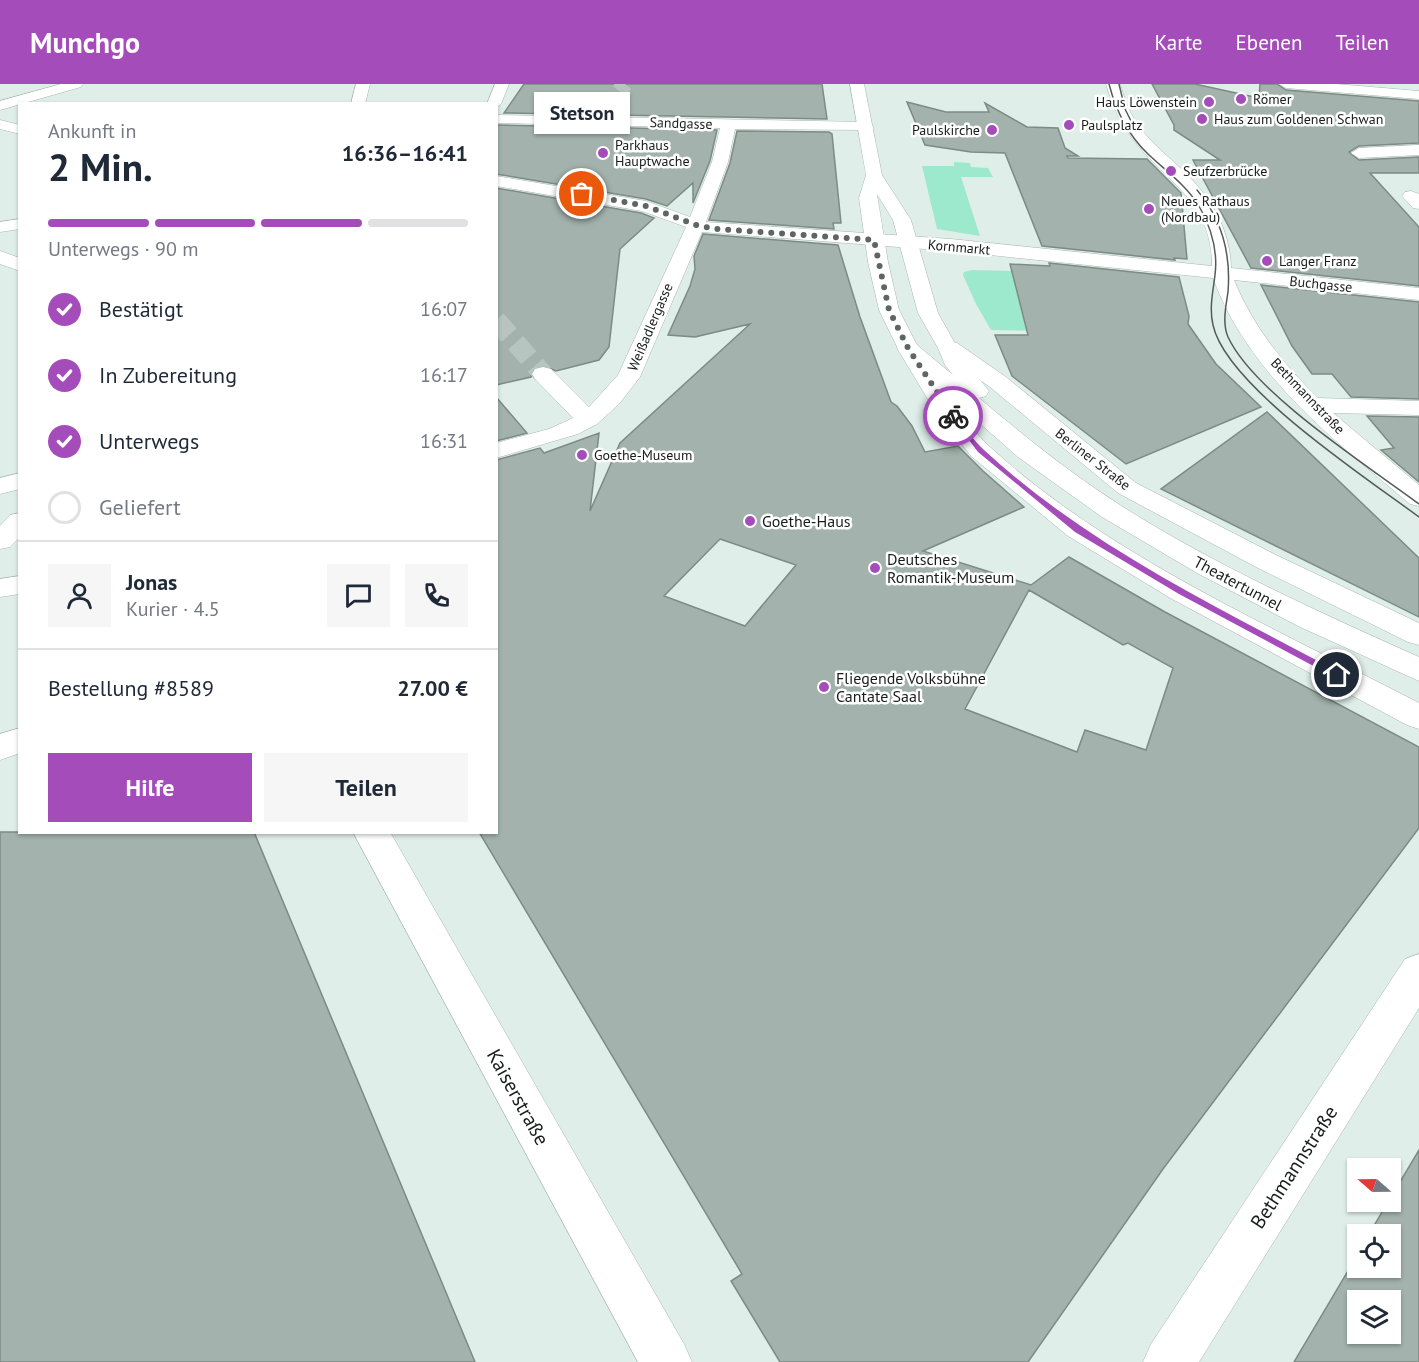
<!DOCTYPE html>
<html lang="de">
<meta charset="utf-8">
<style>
:root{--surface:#fff;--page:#f6f6f7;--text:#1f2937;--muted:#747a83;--line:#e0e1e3;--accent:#a44dba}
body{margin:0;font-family:"PT Sans",sans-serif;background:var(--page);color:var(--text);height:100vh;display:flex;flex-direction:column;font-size:22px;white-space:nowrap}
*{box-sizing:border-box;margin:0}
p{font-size:20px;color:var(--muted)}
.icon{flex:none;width:33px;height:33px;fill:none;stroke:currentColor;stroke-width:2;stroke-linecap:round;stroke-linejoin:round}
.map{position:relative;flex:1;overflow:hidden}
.drawer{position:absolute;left:18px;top:18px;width:480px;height:732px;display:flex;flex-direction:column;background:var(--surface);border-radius:0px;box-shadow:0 2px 4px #0004}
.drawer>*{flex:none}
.needle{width:39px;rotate:290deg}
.fabs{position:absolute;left:1347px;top:1074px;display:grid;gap:12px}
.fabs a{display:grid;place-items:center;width:54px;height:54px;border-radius:0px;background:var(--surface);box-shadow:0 2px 4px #0004;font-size:30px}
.pin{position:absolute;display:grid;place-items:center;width:51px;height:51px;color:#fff;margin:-26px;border:3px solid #fff;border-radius:50%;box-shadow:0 2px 6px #0007}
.courier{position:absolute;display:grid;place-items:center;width:60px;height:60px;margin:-30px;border:4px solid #a44dba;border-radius:50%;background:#fff;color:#222;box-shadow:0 2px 8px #0007}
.bubble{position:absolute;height:42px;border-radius:0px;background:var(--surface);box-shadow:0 2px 4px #0004;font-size:20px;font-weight:700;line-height:42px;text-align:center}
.headline em{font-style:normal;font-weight:700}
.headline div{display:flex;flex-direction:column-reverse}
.headline{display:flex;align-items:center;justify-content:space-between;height:102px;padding:0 30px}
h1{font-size:39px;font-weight:700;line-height:45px}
.bar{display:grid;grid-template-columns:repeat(4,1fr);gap:9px 6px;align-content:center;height:72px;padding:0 30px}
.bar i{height:8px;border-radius:4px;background:var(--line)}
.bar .on{background:var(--accent)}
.bar p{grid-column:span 4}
.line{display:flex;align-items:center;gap:15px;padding:0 30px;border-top:2px solid var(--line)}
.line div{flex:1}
.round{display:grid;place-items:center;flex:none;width:63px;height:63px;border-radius:0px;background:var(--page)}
ol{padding:0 30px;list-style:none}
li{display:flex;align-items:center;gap:18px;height:66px}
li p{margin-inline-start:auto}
li .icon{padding:6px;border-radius:50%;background:var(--accent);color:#fff;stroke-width:4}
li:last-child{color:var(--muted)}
li i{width:33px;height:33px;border:3px solid var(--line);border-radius:50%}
.cta{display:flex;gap:12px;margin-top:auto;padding:12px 30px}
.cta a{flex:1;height:69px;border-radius:0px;background:var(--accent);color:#fff;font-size:24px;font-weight:700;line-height:69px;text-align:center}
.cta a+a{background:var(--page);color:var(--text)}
header{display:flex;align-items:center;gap:36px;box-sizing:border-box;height:84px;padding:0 30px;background:var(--accent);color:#fff}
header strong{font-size:28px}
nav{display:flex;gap:33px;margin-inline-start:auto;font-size:21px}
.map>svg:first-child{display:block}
.green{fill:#9de9cd}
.building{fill:#a3b2ac;stroke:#7d8b85;stroke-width:1.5;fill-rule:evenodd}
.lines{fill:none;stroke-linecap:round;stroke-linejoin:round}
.minor-tunnel-far1{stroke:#b7c4bf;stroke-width:16;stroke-dasharray:16 8;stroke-linecap:butt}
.minor-tunnel{stroke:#b7c4bf;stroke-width:20;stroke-dasharray:20 10;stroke-linecap:butt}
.minor-casing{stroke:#a8b6b0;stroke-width:1}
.major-casing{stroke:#a8b6b0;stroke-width:1}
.minor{fill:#fff;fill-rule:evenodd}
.major{fill:#fff;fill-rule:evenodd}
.tram{stroke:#545c59;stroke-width:1.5}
.route{fill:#a44dba}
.done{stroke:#5e6663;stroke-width:6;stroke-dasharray:0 10.8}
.poi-dot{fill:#a44dba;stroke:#fff;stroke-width:2}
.labels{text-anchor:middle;stroke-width:5;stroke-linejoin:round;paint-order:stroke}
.far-poi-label{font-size:14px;fill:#181d1b;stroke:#fff;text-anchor:start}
.far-street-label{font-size:14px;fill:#181d1b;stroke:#fff}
.poi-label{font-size:16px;fill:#181d1b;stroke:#fff;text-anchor:start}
.street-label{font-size:16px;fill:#181d1b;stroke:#fff}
.near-street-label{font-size:20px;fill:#181d1b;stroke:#fff}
</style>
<header>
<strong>Munchgo</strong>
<nav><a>Karte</a><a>Ebenen</a><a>Teilen</a></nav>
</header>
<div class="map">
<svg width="1419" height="1278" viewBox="0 0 1419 1278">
<rect width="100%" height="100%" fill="#dfeee8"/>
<path class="green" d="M 954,78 L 970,79 L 971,83 L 988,84 L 993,93 L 961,93 L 980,152 L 937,145 L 922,82 L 954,82 Z
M 972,186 L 1016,187 L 1017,210 L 1023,233 L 1049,247 L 991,246 L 976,220 L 963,191 L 964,188 Z"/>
<path class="building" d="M 524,0 L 822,0 L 827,35 L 504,29 Z
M 1152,0 L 1195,0 L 1259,14 L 1260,0 L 1277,0 L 1286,6 L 1419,17 L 1419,59 L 1359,62 L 1349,68 L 1359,76 L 1419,73 L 1419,89 L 1370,89 L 1419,143 L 1419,202 L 1251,184 L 1193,76 L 1220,76 L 1174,46 L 1174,41 Z
M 907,18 L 946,28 L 989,28 L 985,19 L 1027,43 L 1058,44 L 1065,64 L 1078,72 L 1067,72 L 1068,74 L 1147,75 L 1181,109 L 1187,175 L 1174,174 L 1175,176 L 1042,162 L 1005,69 L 971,68 L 925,61 Z
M 496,41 L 717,46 L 710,77 L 693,119 L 693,99 L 667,122 L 646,115 L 496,90 Z
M 737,47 L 829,48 L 832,50 L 841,139 L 833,139 L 834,145 L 709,136 L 730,79 Z
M 496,104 L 641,129 L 654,134 L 620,165 L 609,263 L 599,276 L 556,287 L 542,281 L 533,284 L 531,293 L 496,301 Z
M 703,150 L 838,161 L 860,233 L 891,318 L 897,322 L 912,342 L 925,368 L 958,362 L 983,387 L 1024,423 L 923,467 L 1031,501 L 1069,473 L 1165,528 L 1419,663 L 1419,744 L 1163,1085 L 1028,1278 L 780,1278 L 731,1197 L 742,1190 L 479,748 L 496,748 L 496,376 L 540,364 L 544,369 L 599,349 L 590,427 L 620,359 L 750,240 L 695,253 L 668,251 L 690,202 L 695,185 L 694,172 ZM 720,455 L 796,481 L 745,542 L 664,512 ZM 1029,506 L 1123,561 L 1128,559 L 1173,584 L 1146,666 L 1085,646 L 1077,668 L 965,625 Z
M 1049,179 L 1179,193 L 1189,232 L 1188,240 L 1216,280 L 1261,323 L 1126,380 L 1012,292 L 995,251 L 1028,251 L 1010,180 L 1050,182 Z
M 1261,201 L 1419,218 L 1419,315 L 1351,313 L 1332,290 L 1312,290 L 1292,262 Z
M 496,313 L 527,349 L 496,357 Z
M 1267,328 L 1419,474 L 1419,533 L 1161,405 Z
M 1367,332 L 1419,333 L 1419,398 L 1381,366 L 1394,364 Z
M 0,748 L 254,748 L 475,1278 L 0,1278 Z
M 1419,1066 L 1419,1278 L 1294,1278 L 1358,1170 L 1358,1184 L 1390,1184 L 1390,1150 L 1369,1150 ZM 1358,1216 L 1390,1216 L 1390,1250 L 1358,1250 Z"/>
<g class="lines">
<path class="minor-tunnel-far1" d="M 608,28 L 613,15 L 625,0"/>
<path class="minor-tunnel" d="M 496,236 L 543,290"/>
<defs>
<path id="minor" d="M 61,0 L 83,0 L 81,3 L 0,26 L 0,17 Z
M 356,0 L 370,0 L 365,20 L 351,20 Z
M 495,0 L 509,0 L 501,20 L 496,24 L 496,20 L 487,20 Z
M 1106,0 L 1120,0 C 1124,13 1128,26 1136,38 C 1147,55 1163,68 1177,81 C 1208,109 1230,142 1231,184 L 1419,204 L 1419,216 L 1234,196 C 1253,242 1283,280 1318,314 L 1419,317 L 1419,331 L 1333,329 L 1419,401 L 1419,422 L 1410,420 C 1334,356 1248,290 1213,194 L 951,167 L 702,148 L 640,293 L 619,320 L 597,340 L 578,350 L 496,374 L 496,359 L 549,345 L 573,334 L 535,295 L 532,290 L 535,285 L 543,283 L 551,285 L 589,323 L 618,291 L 686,143 L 642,127 L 496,102 L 496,92 L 646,117 L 690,133 L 712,78 L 720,44 L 496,39 L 496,31 L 866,38 L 874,43 L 871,46 L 735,45 L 728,78 L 706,138 L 951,155 L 1212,182 C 1212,116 1167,100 1132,54 C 1119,37 1112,20 1106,0 Z
M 1279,0 L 1336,0 L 1419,7 L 1419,15 L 1286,4 Z
M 0,36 L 20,41 L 20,50 L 0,45 Z
M 1419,61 L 1419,71 L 1359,74 L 1351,69 L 1359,64 Z
M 1411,107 L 1419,110 L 1419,125 L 1413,124 L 1402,112 L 1405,108 Z
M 20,135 L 20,145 L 0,148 L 0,138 Z
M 0,167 L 20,174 L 20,187 L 0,180 Z
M 908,257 L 916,259 C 939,294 959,334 990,363 C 1110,473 1275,544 1419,619 L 1419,645 L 1407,641 L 1172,515 L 1068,452 L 971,372 L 932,322 L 897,264 L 900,259 Z
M 949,257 L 957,259 L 1006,293 L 1136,399 L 1276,471 L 1419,539 L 1419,561 L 1408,558 L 1256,483 L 1118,409 L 990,303 L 941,269 L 938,264 L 941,259 Z
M 20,389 L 20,405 L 0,410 L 0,394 Z
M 20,429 L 20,453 L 10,463 L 0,465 L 0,442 L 10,431 Z
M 20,492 L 20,510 L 0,513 L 0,495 Z
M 20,644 L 20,669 L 0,676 L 0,650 Z
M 353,748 L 390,748 L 684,1260 L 692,1278 L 638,1278 Z
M 1419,870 L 1419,924 L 1199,1278 L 1143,1278 L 1151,1260 L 1405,875 Z"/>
<path id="major" d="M 850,0 L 864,0 L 882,91 L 911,136 L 938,229 L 966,279 L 989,307 L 986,312 L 979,314 C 1024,352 1070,389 1120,421 C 1214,481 1317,527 1419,573 L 1419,597 L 1298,542 L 1197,489 L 1102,433 L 1018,373 L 900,269 L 879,226 L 868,178 L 859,114 L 866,91 ZM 877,110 L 893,136 L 918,229 L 938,264 L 945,281 L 953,291 L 917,261 L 899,226 L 888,178 Z"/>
</defs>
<use href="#minor" class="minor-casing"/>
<use href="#major" class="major-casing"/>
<use href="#minor" class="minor"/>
<use href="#major" class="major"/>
<path class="tram" d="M 1109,0 C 1116,27 1128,51 1148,70 C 1166,87 1186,101 1199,122 C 1211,143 1218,167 1215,191 C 1213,208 1209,224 1213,241 C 1226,302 1368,395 1419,433
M 1119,0 L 1125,25 L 1132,39
M 1197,106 C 1222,135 1231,170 1228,208 C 1226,222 1222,239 1228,253 C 1254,309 1368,382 1419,420"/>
</g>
<path class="route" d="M 950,331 L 955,331 C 965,343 973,356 984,366 C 1088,462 1217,523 1341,589 L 1341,593 L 1334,593 L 1179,510 L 1075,448 L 978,368 Z"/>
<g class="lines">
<path class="done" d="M 582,110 L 646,122 L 696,141 L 716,145 L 874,156 L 889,226 L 908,264 L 953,332"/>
</g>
<g class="poi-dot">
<circle cx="1241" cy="15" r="6"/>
<circle cx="1209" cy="18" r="6"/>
<circle cx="1202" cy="35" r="6"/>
<circle cx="1069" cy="41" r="6"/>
<circle cx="992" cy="46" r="6"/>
<circle cx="603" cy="69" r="6"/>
<circle cx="1171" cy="87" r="6"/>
<circle cx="1149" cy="125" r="6"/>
<circle cx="1267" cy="177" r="6"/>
<circle cx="582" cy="371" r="6"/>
<circle cx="750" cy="437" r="6"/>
<circle cx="875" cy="484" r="6"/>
<circle cx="824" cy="603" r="6"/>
</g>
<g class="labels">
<g class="far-poi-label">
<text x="1253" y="20">Römer</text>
<text x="1197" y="23" text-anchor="end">Haus Löwenstein</text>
<text x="1214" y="40">Haus zum Goldenen Schwan</text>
<text x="1081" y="46">Paulsplatz</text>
<text x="980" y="51" text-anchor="end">Paulskirche</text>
<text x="615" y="66">Parkhaus<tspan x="615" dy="16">Hauptwache</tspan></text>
<text x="1183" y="92">Seufzerbrücke</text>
<text x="1161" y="122">Neues Rathaus<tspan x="1161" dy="16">(Nordbau)</tspan></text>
<text x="1279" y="182">Langer Franz</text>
<text x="594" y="376">Goethe-Museum</text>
</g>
<g class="far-street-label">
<text transform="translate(681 39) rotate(2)" y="5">Sandgasse</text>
<text transform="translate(959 163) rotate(5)" y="5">Kornmarkt</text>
<text transform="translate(1321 200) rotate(6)" y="5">Buchgasse</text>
<text transform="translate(650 243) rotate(-67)" y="5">Weißadlergasse</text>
<text transform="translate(1308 312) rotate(46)" y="5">Bethmannstraße</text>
<text transform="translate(1093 375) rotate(38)" y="5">Berliner Straße</text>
</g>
<g class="poi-label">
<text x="762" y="443">Goethe-Haus</text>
<text x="887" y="481">Deutsches<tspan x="887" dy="18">Romantik-Museum</tspan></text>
<text x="836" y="600">Fliegende Volksbühne<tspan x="836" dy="18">Cantate Saal</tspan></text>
</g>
<g class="street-label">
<text transform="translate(1238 499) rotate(28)" y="6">Theatertunnel</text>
</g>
<g class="near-street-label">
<text transform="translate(518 1013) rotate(61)" y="7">Kaiserstraße</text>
<text transform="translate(1294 1083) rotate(-57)" y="7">Bethmannstraße</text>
</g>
</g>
</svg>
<div class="fabs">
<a><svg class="needle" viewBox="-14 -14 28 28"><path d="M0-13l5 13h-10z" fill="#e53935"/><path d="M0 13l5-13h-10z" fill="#747a83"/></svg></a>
<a><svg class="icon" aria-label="locate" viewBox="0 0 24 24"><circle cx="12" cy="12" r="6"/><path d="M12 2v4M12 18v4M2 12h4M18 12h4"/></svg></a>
<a><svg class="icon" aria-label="layers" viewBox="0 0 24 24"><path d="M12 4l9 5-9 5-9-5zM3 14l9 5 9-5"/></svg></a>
</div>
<div class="pin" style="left:582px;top:110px;background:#ea580c"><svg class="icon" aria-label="bag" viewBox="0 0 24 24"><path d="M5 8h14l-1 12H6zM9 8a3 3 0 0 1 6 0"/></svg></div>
<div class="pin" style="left:1337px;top:591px;background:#1f2937"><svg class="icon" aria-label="home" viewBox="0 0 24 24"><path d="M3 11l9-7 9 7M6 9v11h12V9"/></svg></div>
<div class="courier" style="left:953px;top:332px"><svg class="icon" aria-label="bike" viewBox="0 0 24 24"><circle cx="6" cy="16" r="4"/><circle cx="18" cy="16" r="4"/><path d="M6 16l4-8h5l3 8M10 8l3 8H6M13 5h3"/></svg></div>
<div class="bubble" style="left:534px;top:8px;width:96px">Stetson</div>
<section class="drawer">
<div class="headline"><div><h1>2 Min.</h1><p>Ankunft in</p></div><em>16:36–16:41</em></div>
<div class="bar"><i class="on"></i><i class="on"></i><i class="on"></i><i></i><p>Unterwegs · 90 m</p></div>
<ol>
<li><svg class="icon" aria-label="check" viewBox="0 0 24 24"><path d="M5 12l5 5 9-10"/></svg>Bestätigt<p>16:07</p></li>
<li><svg class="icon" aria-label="check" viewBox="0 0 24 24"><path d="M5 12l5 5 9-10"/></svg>In Zubereitung<p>16:17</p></li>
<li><svg class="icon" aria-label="check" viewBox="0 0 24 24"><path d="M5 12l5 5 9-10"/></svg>Unterwegs<p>16:31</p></li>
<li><i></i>Geliefert</li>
</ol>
<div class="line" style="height:108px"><a class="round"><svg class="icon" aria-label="person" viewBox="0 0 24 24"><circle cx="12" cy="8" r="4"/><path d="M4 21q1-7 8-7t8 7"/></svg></a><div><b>Jonas</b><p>Kurier · 4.5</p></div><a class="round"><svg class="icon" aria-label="chat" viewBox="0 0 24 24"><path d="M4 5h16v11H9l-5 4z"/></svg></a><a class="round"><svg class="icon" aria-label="phone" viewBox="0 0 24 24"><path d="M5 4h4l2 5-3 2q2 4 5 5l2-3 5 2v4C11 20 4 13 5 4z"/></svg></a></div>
<div class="line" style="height:78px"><div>Bestellung #8589</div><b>27.00 €</b></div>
<div class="cta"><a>Hilfe</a><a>Teilen</a></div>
</section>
</div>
